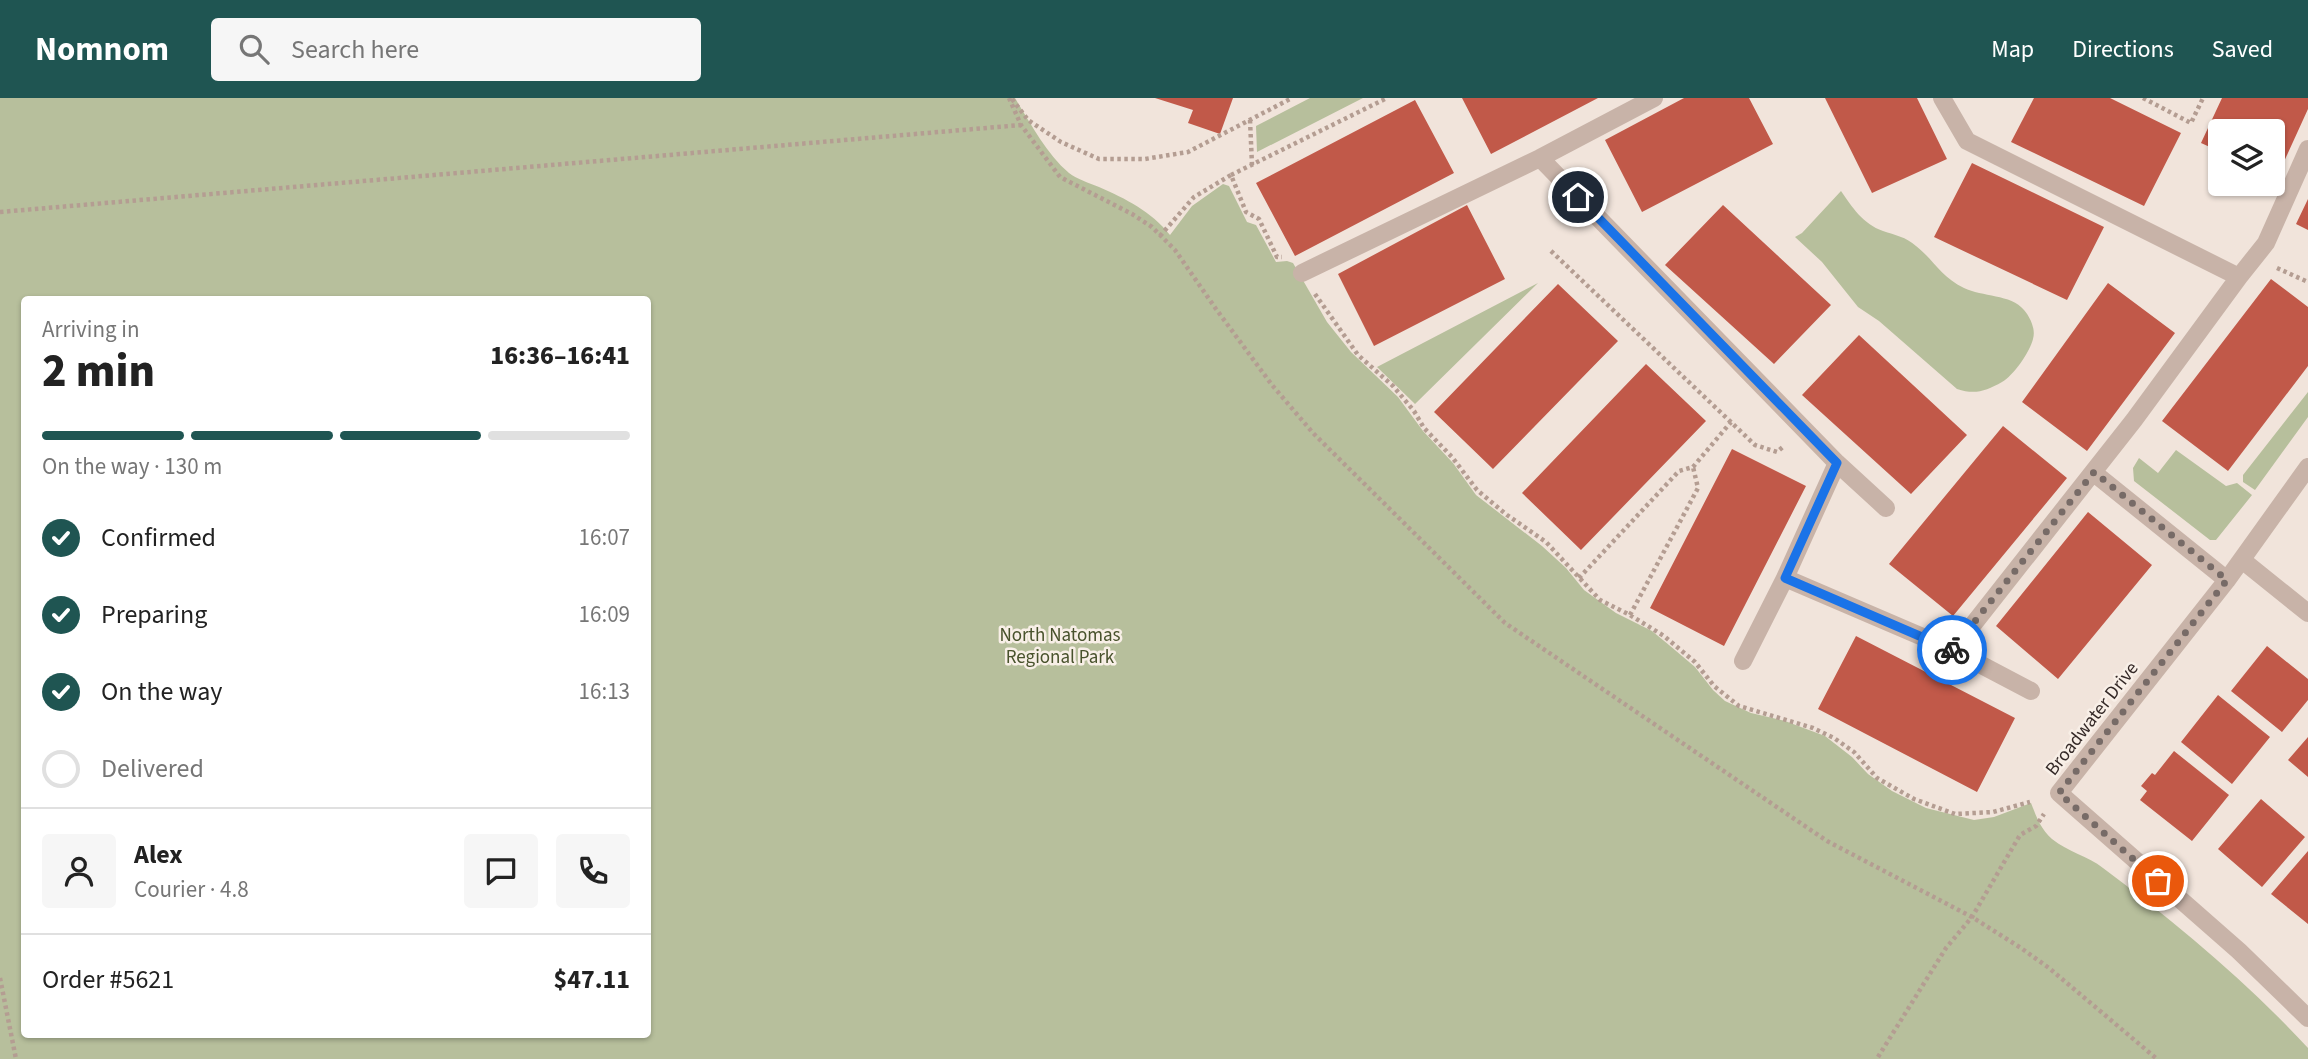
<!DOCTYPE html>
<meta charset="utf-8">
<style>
:root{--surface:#fff;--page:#f6f6f6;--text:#222;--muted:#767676;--line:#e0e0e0;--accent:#1f5552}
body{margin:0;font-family:"Source Sans 3",sans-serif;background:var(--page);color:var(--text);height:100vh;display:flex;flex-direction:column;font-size:26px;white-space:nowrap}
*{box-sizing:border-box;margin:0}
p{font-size:23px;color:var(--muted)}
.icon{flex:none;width:38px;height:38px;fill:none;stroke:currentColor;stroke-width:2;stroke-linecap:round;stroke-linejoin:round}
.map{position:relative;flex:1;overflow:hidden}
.drawer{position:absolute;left:21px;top:198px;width:630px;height:742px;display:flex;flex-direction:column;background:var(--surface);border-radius:7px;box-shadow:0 2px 5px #0004}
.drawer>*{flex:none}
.buttons{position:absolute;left:2208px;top:21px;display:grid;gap:14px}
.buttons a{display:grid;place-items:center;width:77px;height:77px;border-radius:7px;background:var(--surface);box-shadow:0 2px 5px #0004;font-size:35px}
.pin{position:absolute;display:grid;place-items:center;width:60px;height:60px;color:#fff;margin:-30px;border:4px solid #fff;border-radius:50%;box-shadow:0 2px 7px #0007}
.courier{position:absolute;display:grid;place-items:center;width:70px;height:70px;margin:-35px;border:5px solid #1a73e8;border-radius:50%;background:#fff;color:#222;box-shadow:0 2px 9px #0007}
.summary em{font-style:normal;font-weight:800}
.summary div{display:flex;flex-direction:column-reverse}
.summary{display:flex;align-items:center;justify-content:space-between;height:119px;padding:0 21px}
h1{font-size:46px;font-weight:800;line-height:52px}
.bar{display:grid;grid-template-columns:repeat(4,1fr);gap:10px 7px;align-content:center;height:84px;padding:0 21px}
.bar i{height:9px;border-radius:5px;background:var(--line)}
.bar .selected{background:var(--accent)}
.bar p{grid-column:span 4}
.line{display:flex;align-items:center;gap:18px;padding:0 21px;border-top:2px solid var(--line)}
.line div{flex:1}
.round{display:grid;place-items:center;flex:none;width:74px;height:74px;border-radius:7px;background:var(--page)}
ol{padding:0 21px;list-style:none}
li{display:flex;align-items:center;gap:21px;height:77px}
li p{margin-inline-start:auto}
li .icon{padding:7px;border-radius:50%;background:var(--accent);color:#fff;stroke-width:4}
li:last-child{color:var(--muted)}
li i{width:38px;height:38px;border:4px solid var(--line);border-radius:50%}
header{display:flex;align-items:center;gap:42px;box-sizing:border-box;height:98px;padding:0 35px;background:var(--accent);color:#fff}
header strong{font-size:33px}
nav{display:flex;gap:38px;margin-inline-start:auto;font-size:24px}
.search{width:490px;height:63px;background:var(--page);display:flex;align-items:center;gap:18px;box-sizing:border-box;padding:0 24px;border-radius:7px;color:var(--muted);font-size:26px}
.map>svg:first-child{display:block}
.green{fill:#b7bf9c;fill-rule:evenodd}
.building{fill:#c15949}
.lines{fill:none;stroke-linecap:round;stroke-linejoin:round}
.path{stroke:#b49d92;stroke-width:4.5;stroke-dasharray:3.5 3.5;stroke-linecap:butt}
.minor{stroke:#c8b3a8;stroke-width:18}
.done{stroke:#776b67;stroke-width:7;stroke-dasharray:0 12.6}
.route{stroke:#1a73e8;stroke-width:9}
.labels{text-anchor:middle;stroke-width:5;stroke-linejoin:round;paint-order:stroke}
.park-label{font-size:19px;fill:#48522c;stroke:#f8efe7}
.street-label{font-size:19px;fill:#352a28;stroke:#f8efe7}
</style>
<header>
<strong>Nomnom</strong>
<div class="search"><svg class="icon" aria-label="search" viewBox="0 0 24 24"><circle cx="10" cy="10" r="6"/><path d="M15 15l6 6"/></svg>Search here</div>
<nav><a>Map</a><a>Directions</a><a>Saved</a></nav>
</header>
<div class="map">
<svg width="2308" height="961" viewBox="0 0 2308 961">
<rect width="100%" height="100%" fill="#f1e4db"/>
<path class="green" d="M 0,0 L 1015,0 C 1031,26 1046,55 1069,75 C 1077,81 1089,85 1099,89 C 1126,101 1151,113 1170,137 L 1192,108 L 1223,86 L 1229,88 L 1247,124 L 1256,127 L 1276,164 L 1287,163 L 1293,165 L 1327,224 L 1351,254 L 1398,299 L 1423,333 L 1453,365 L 1476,397 L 1542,448 L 1566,470 L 1584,492 L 1616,515 L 1652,533 L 1669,547 L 1695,569 L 1713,592 L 1725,603 L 1751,615 L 1785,623 L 1825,638 L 1852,659 L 1868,676 L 1892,693 L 1926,710 L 1974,722 L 1994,719 L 2031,705 C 2036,718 2041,732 2052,741 C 2068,754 2088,758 2103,770 C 2175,824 2247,884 2308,950 L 2308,961 L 0,961 ZM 24,201 L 648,201 L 648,936 L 24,936 Z
M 1310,0 L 1363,0 L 1257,54 L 1256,28 Z
M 1841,93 C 1852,109 1863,126 1883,133 C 1895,137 1906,139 1916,148 C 1934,162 1941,179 1964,190 C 1982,199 2011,196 2024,212 C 2030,219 2036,231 2033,241 C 2030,254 2013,278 2002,284 C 1986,293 1975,297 1957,291 L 1879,223 L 1858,209 L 1822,164 L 1795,139 L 1802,135 Z
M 1538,185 L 1415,306 L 1377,269 Z
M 2308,294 L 2308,319 L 2255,392 L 2243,384 L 2243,377 Z
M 2176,352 L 2226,388 L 2237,385 L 2252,397 L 2216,442 L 2210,442 L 2134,383 L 2133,370 L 2139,360 L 2158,375 Z"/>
<path class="building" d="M 1155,0 L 1233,0 L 1220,36 L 1188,25 L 1193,12 Z
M 1462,0 L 1598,0 L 1491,56 Z
M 1684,0 L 1749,0 L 1773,46 L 1642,114 L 1605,42 Z
M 1825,0 L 1917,0 L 1947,61 L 1872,95 Z
M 2034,0 L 2110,0 L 2181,35 L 2144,108 L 2011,44 Z
M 2222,0 L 2308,0 L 2308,11 L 2277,79 L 2273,78 L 2273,33 L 2221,33 L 2221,54 L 2201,45 Z
M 1415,2 L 1454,75 L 1295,158 L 1256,85 Z
M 1972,65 L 2104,129 L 2067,202 L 1934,139 Z
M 2308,101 L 2308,132 L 2296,126 Z
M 1467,107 L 1505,181 L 1374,248 L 1338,176 Z
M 1723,107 L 1831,207 L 1774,266 L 1665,167 Z
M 2271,181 L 2308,209 L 2308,268 L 2228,373 L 2162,323 Z
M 2108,185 L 2175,235 L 2087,353 L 2022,304 Z
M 1558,186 L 1618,243 L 1493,371 L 1434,314 Z
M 1859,237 L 1967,337 L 1911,396 L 1802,297 Z
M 1646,266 L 1706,323 L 1581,452 L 1522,395 Z
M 2003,328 L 2067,380 L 1953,518 L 1889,466 Z
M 1732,351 L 1806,388 L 1724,548 L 1650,510 Z
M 2088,414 L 2152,467 L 2058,581 L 1996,528 Z
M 1856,538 L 2015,620 L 1977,694 L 1818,611 Z
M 2267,548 L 2308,581 L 2308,602 L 2282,634 L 2231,593 Z
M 2218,597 L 2270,639 L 2232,686 L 2181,644 Z
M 2308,639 L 2308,679 L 2288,662 Z
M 2174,653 L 2229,697 L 2192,743 L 2140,702 L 2147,693 L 2141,688 L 2152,675 L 2155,677 Z
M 2261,701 L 2305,739 L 2262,789 L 2218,751 Z
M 2308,753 L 2308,826 L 2271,796 Z"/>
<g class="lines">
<path class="path" d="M 1009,0 L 1021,27 L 1060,79 L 1132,116 L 1152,129 L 1175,152 L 1216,211 L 1272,287 L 1313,335 L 1505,525 L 1827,743 L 1972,819 L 2021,850 L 2049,870 L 2157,961
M 2143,0 L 2191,25 L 2203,0
M 1012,1 L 1028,22 L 1061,44 L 1099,61 L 1145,61 L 1188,54 L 1292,0
M 1250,22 L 1252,67
M 1231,77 L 1387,0
M 0,114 L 1021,27
M 1160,138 L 1194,99 L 1231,77 L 1246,114 L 1259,121 L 1277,159 L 1282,159
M 1551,153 L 1755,347 L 1777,354 L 1784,348
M 2277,170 L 2308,184
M 1315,196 L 1358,257 L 1393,288 L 1414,313 L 1424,330 L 1452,359 L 1477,392 L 1507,417 L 1546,444 L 1600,502 L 1630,517 L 1664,538 L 1695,564 L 1714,588 L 1739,608 L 1813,630 L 1834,640 L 1854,654 L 1877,680 L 1914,701 L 1955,716 L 1993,714 L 2030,704
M 1579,480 L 1679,373 L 1693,369 L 1731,324
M 1630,517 L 1698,390 L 1693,369
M 0,880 L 16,961
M 1878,959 L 1946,850 L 1972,819 L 2020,737 L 2036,728 L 2044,716"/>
<path class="minor" d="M 1654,0 L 1540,60 L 1837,365 L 1785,480
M 1942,0 L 1967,43 L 2239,179 L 2266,145 L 2308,51
M 1302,175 L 1540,60
M 1837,365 L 1886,410
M 2308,369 L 2227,482 L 2059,695 L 2239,853 L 2308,920
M 2094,375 L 2227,482
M 2242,462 L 2308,515
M 1953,552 L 2031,593
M 1743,563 L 1785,480 L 1953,552 L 2134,322 L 2239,179"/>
</g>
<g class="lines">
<path class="done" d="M 1952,552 L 2094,374 L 2227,482 L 2059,695 L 2158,783"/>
<path class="route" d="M 1578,99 L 1837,365 L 1785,480 L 1952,552"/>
</g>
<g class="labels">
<g class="park-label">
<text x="1060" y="543">North Natomas<tspan x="1060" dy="22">Regional Park</tspan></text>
</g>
<g class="street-label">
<text transform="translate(2091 620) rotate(-52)" y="7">Broadwater Drive</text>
</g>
</g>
</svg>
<div class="buttons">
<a><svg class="icon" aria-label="layers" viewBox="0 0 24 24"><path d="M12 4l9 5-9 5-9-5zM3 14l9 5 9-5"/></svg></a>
</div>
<div class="pin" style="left:2158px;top:783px;background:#ea580c"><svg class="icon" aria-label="bag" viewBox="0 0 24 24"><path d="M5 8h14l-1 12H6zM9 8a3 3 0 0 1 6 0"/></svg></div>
<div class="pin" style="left:1578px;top:99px;background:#1f2937"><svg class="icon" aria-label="home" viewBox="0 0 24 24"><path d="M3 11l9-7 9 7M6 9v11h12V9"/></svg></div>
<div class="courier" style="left:1952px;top:552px"><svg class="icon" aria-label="bike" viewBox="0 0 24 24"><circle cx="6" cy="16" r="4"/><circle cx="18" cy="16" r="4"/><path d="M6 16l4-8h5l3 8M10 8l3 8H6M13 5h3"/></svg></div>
<section class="drawer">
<div class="summary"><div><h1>2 min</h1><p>Arriving in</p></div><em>16:36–16:41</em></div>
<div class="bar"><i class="selected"></i><i class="selected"></i><i class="selected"></i><i></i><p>On the way · 130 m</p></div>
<ol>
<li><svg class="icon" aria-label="check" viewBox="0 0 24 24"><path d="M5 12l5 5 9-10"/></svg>Confirmed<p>16:07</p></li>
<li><svg class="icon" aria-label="check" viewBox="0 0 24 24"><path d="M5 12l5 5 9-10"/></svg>Preparing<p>16:09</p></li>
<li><svg class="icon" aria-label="check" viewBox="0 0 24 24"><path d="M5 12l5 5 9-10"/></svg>On the way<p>16:13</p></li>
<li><i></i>Delivered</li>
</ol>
<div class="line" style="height:126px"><a class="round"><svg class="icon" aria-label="person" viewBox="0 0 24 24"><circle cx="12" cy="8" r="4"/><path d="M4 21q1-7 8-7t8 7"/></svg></a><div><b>Alex</b><p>Courier · 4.8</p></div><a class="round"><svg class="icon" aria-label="chat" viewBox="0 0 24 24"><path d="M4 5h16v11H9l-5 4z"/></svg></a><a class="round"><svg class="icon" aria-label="phone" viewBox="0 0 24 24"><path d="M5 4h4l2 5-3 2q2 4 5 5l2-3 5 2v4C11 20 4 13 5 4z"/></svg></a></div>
<div class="line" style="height:91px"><div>Order #5621</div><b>$47.11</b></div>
</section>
</div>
